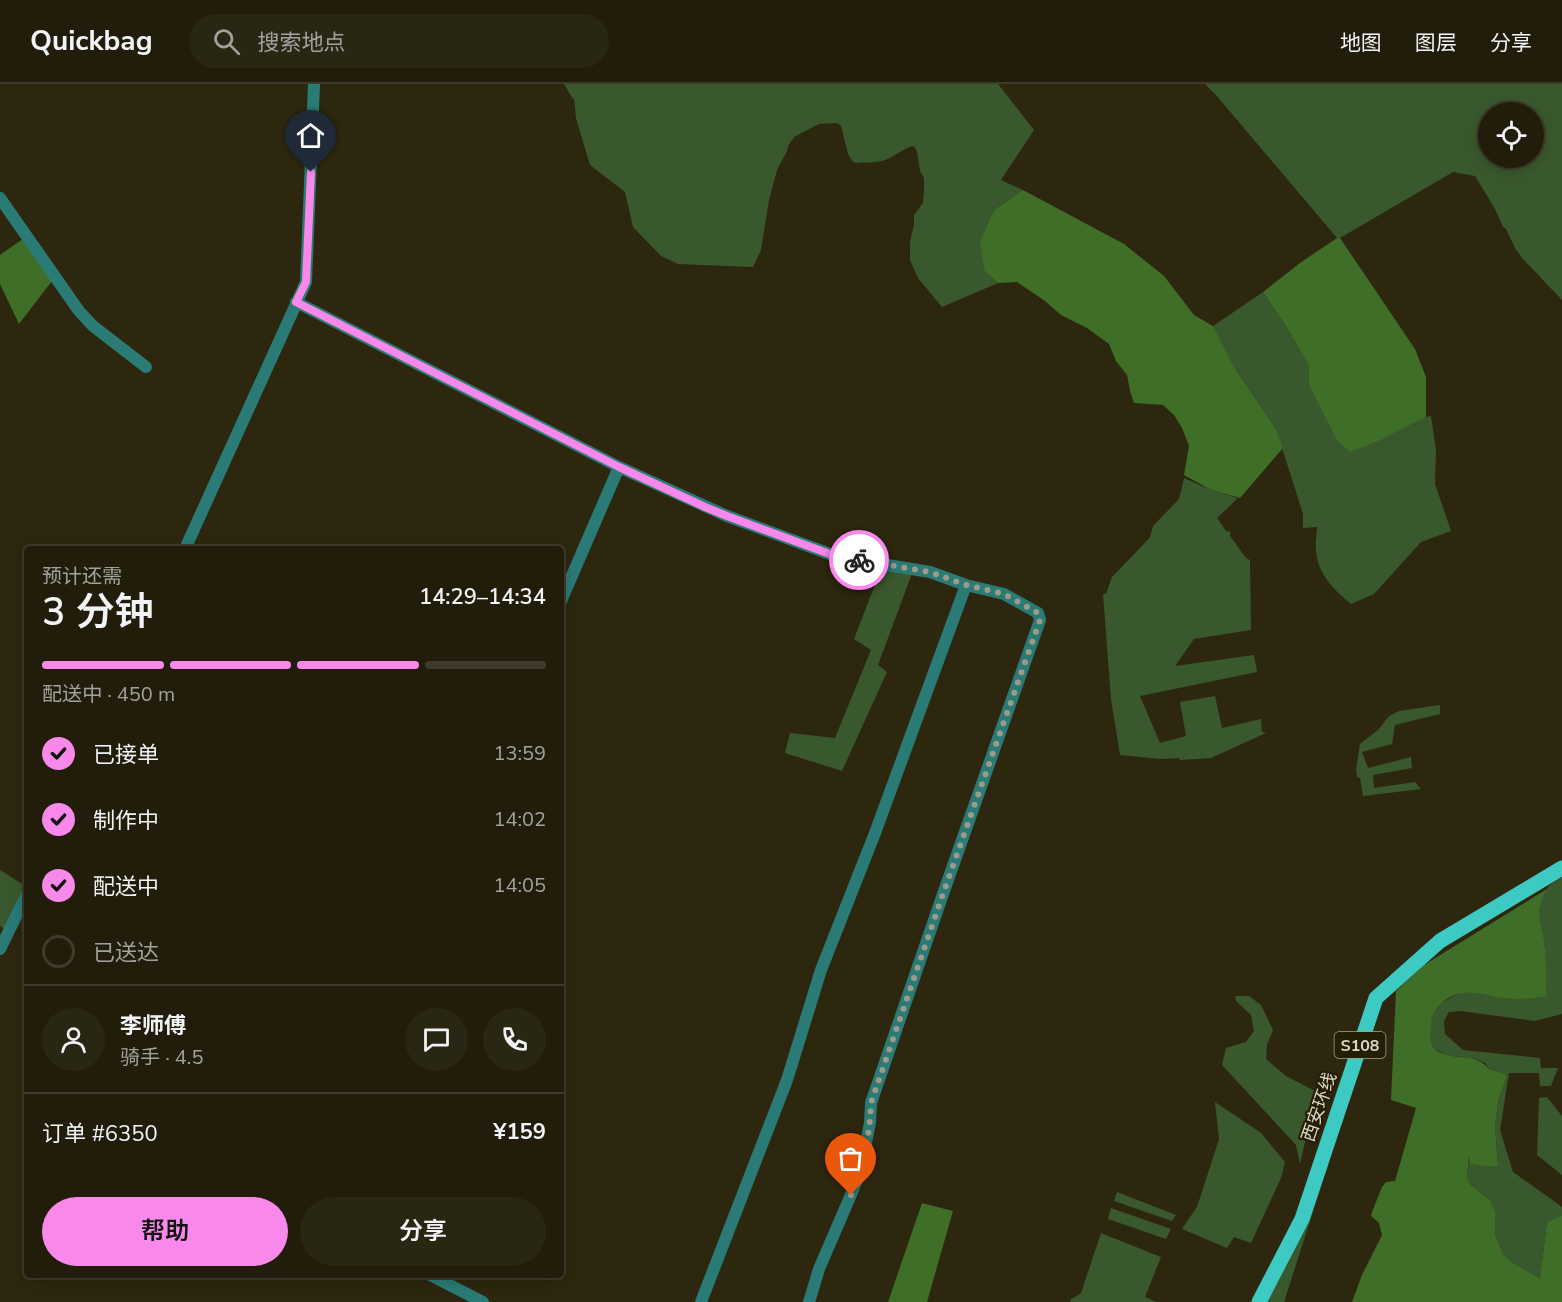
<!DOCTYPE html>
<html lang="zh">
<meta charset="utf-8">
<style>
:root{--surface:#221d0b;--page:#2a2614;--text:#f1f3f6;--muted:#a2a29d;--line:#3f3b2c;--accent:#f888ea}
body{margin:0;font-family:"Nunito Sans","Noto Sans SC",sans-serif;background:var(--page);color:var(--text);height:100vh;display:flex;flex-direction:column;font-size:22px;white-space:nowrap}
*{box-sizing:border-box;margin:0}
p{font-size:20px;color:var(--muted)}
.icon{flex:none;width:33px;height:33px;fill:none;stroke:currentColor;stroke-width:2;stroke-linecap:round;stroke-linejoin:round}
.map{position:relative;flex:1;overflow:hidden}
.sheet{position:absolute;left:24px;top:462px;width:540px;height:732px;display:flex;flex-direction:column;background:var(--surface);border-radius:6px;box-shadow:0 3px 15px #0003,0 0 0 2px var(--line)}
.sheet>*{flex:none}
.fabs{position:absolute;left:1478px;top:18px;display:grid;gap:12px}
.fabs a{display:grid;place-items:center;width:66px;height:66px;border-radius:50%;background:var(--surface);box-shadow:0 3px 15px #0003,0 0 0 2px var(--line);font-size:30px}
.pin{position:absolute;display:grid;place-items:center;width:51px;height:51px;color:#fff;margin:-62px -26px;border-radius:50% 50% 50% 0;rotate:-45deg;box-shadow:0 0 6px #0007}
.pin .icon{rotate:45deg}
.courier{position:absolute;display:grid;place-items:center;width:60px;height:60px;margin:-30px;border:4px solid #f888ea;border-radius:50%;background:#fff;color:#222;box-shadow:0 2px 8px #0007}
.summary em{font-style:normal;font-weight:600}
.summary div{display:flex;flex-direction:column-reverse}
.summary{display:flex;align-items:center;justify-content:space-between;height:102px;padding:0 18px}
h1{font-size:39px;font-weight:600;line-height:45px}
.bar{display:grid;grid-template-columns:repeat(4,1fr);gap:9px 6px;align-content:center;height:72px;padding:0 18px}
.bar i{height:8px;border-radius:4px;background:var(--line)}
.bar .current{background:var(--accent)}
.bar p{grid-column:span 4}
.line{display:flex;align-items:center;gap:15px;padding:0 18px;border-top:2px solid var(--line)}
.line div{flex:1}
.round{display:grid;place-items:center;flex:none;width:63px;height:63px;border-radius:32px;background:var(--page)}
ol{padding:0 18px;list-style:none}
li{display:flex;align-items:center;gap:18px;height:66px}
li p{margin-inline-start:auto}
li .icon{padding:6px;border-radius:50%;background:var(--accent);color:#111;stroke-width:4}
li:last-child{color:var(--muted)}
li i{width:33px;height:33px;border:3px solid var(--line);border-radius:50%}
.cta{display:flex;gap:12px;margin-top:auto;padding:12px 18px}
.cta a{flex:1;height:69px;border-radius:36px;background:var(--accent);color:#111;font-size:24px;font-weight:600;line-height:69px;text-align:center}
.cta a+a{background:var(--page);color:var(--text)}
header{display:flex;align-items:center;gap:36px;box-sizing:border-box;height:84px;padding:0 30px;background:var(--surface);border-bottom:2px solid var(--line)}
header strong{font-size:28px}
nav{display:flex;gap:33px;margin-inline-start:auto;font-size:21px}
.search{width:420px;height:54px;background:var(--page);display:flex;align-items:center;gap:15px;box-sizing:border-box;padding:0 21px;border-radius:33px;color:var(--muted);font-size:22px}
.map>svg:first-child{display:block}
.green{fill:#3a582d;fill-rule:evenodd}
.forest{fill:#3f6e28}
.lines{fill:none;stroke-linecap:round;stroke-linejoin:round}
.minor{stroke:#2a7b76;stroke-width:12}
.primary{stroke:#3dcac2;stroke-width:15}
.done{stroke:#9f9a88;stroke-width:6;stroke-dasharray:0 10.8}
.route{stroke:#f888ea;stroke-width:8}
.labels{text-anchor:middle;stroke-width:4.5;stroke-linejoin:round;paint-order:stroke}
.shield{fill:#241e05;stroke:#a5a08e;stroke-width:1.5}
.shield-label{font-size:16px;font-weight:bold;fill:#dcd8c9}
.street-label{font-size:18px;fill:#dcd8c9;stroke:#241e05}
</style>
<header>
<strong>Quickbag</strong>
<div class="search"><svg class="icon" aria-label="search" viewBox="0 0 24 24"><circle cx="10" cy="10" r="6"/><path d="M15 15l6 6"/></svg>搜索地点</div>
<nav><a>地图</a><a>图层</a><a>分享</a></nav>
</header>
<div class="map">
<svg width="1562" height="1218" viewBox="0 0 1562 1218">
<rect width="100%" height="100%" fill="#2d270f"/>
<path class="green" d="M 564,0 L 998,0 L 1034,46 L 1001,96 L 1023,106 L 995,125 L 985,188 L 998,199 L 942,223 L 918,194 L 910,176 L 910,158 L 914,140 L 914,131 L 923,119 L 924,106 L 924,94 L 920,87 L 917,67 L 914,62 C 904,63 894,74 882,77 C 874,79 865,78 857,79 L 853,78 L 848,70 L 841,42 L 837,39 L 819,40 L 794,53 L 788,62 L 787,67 L 777,86 L 769,116 L 761,166 L 753,183 L 678,180 L 661,172 L 633,143 L 625,108 L 590,81 L 576,34 L 574,14 L 573,15 Z
M 1205,0 L 1562,0 L 1562,216 L 1522,174 L 1515,164 L 1506,145 L 1503,143 L 1494,123 L 1475,92 L 1453,88 L 1340,154 L 1337,154 L 1216,11 ZM 1488,28 L 1533,28 L 1533,74 L 1488,74 Z
M 1263,208 L 1287,244 L 1309,282 L 1309,301 L 1383,355 L 1426,333 L 1431,332 L 1436,366 L 1435,400 L 1451,447 L 1421,458 L 1374,510 L 1351,520 C 1334,506 1317,489 1316,466 C 1315,459 1317,450 1317,443 L 1303,444 L 1303,430 L 1276,345 L 1236,286 L 1213,242 Z
M 1184,394 L 1211,406 L 1237,414 L 1236,416 L 1217,434 L 1226,447 L 1230,448 L 1230,452 L 1246,474 L 1250,476 L 1251,546 L 1194,555 L 1175,582 L 1254,571 L 1257,588 L 1140,612 L 1160,659 L 1186,652 L 1180,618 L 1215,612 L 1222,644 L 1261,635 L 1262,648 L 1266,649 L 1211,674 L 1180,676 L 1179,674 L 1160,675 L 1120,671 L 1111,615 L 1103,510 L 1106,510 L 1112,493 L 1143,461 L 1150,453 L 1153,442 L 1179,415 Z
M 883,480 L 914,484 L 878,581 L 887,588 L 842,687 L 785,669 L 790,649 L 835,654 L 871,566 L 854,555 Z
M 1440,621 L 1440,630 L 1395,641 L 1392,660 L 1362,668 L 1368,684 L 1411,673 L 1412,684 L 1373,691 L 1374,704 L 1415,698 L 1421,705 L 1363,712 L 1360,694 L 1357,693 L 1356,685 L 1360,660 L 1378,646 L 1389,632 L 1399,627 Z
M 0,786 L 27,803 L 7,847 L 0,842 Z
M 1562,793 L 1562,930 L 1535,937 L 1460,927 L 1449,928 L 1444,937 L 1445,950 L 1463,966 L 1540,974 L 1541,984 L 1558,984 L 1551,1002 L 1540,1002 L 1539,989 L 1509,989 L 1500,1046 L 1513,1088 L 1562,1123 L 1562,1131 L 1547,1138 L 1540,1194 L 1513,1179 L 1503,1170 L 1495,1150 L 1495,1127 L 1491,1117 L 1471,1101 L 1467,1093 L 1469,1076 L 1471,1080 L 1490,1083 L 1498,1082 L 1495,1040 L 1499,1014 L 1507,992 L 1498,987 L 1490,986 L 1485,979 L 1476,975 L 1446,971 L 1434,964 L 1431,959 L 1431,937 L 1433,929 L 1443,918 L 1461,908 L 1474,908 L 1511,915 L 1545,861 C 1540,842 1534,816 1550,801 C 1553,798 1558,796 1562,793 Z
M 1235,912 L 1249,912 L 1261,921 L 1273,946 L 1267,961 L 1266,975 L 1286,992 L 1323,1011 L 1306,1054 L 1300,1080 L 1296,1061 L 1222,981 L 1226,964 L 1246,958 L 1254,947 L 1251,931 L 1236,917 Z
M 1547,1013 L 1562,1032 L 1562,1091 L 1537,1071 L 1539,1014 Z
M 1215,1018 L 1261,1049 L 1285,1078 L 1281,1094 L 1251,1159 L 1234,1153 L 1227,1164 L 1182,1145 L 1197,1123 L 1219,1055 Z
M 1330,1075 L 1284,1218 L 1258,1218 Z
M 1117,1108 L 1176,1131 L 1172,1137 L 1114,1117 Z
M 1111,1124 L 1171,1145 L 1166,1155 L 1108,1135 Z
M 1101,1149 L 1161,1173 L 1145,1213 L 1156,1218 L 1071,1218 L 1070,1216 L 1081,1209 Z"/>
<path class="forest" d="M 1023,106 L 1124,160 L 1164,192 L 1194,231 L 1213,242 L 1236,286 L 1276,345 L 1283,364 L 1240,414 L 1211,406 L 1184,391 L 1189,362 L 1182,344 L 1174,331 L 1163,321 L 1134,319 L 1130,307 L 1127,291 L 1116,277 L 1109,260 L 1087,244 L 1061,231 L 1045,217 L 1017,198 L 998,199 L 985,188 L 980,157 L 995,125 Z
M 30,150 L 55,193 L 19,240 L 0,200 L 0,171 Z
M 1337,154 L 1340,154 L 1415,265 L 1426,293 L 1426,333 L 1383,355 L 1350,368 L 1337,356 L 1309,301 L 1309,282 L 1287,244 L 1263,208 L 1300,179 Z
M 1547,805 C 1533,829 1543,841 1545,864 C 1546,880 1546,896 1546,912 C 1535,914 1525,915 1514,915 C 1486,914 1462,897 1439,922 C 1433,929 1431,933 1431,943 C 1431,950 1429,960 1435,965 C 1452,979 1475,966 1490,986 L 1498,987 L 1507,992 L 1499,1014 L 1495,1040 L 1498,1082 L 1490,1083 L 1470,1080 L 1469,1073 L 1467,1093 L 1471,1101 L 1491,1117 L 1495,1127 L 1495,1150 L 1503,1170 L 1513,1179 L 1540,1194 L 1547,1138 L 1562,1131 L 1562,1218 L 1352,1218 L 1362,1191 L 1382,1151 L 1379,1139 L 1371,1132 L 1372,1128 L 1382,1103 L 1386,1098 L 1395,1097 L 1416,1024 L 1391,1016 L 1396,907 L 1424,881 Z
M 922,1119 L 953,1127 L 927,1218 L 888,1218 Z"/>
<g class="lines">
<path class="minor" d="M 0,114 L 79,227 L 93,242 L 146,283
M 296,218 L 619,383 L 727,432 L 838,473 L 930,488 L 966,501 L 1004,510 L 1038,529 L 1040,536 L 943,810 L 871,1019 L 870,1039 L 859,1092 L 819,1185 L 809,1218
M 185,465 L 306,198 L 314,0
M 561,517 L 619,383
M 0,865 L 27,810
M 430,1191 L 483,1218
M 701,1218 L 787,996 L 821,886 L 875,749 L 966,501"/>
<path class="primary" d="M 1259,1218 L 1302,1135 L 1376,914 L 1440,857 L 1562,784"/>
</g>
<g class="lines">
<path class="done" d="M 851,1111 C 863,1082 870,1051 871,1019 L 943,810 L 1040,536 L 1038,529 L 1004,510 L 966,501 L 930,488 L 859,476"/>
<path class="route" d="M 311,88 L 306,198 L 296,218 L 619,383 L 705,423 L 727,432 L 838,473 L 859,476"/>
</g>
<g class="labels">
<rect class="shield" x="1334.5" y="948" width="51" height="26" rx="4.5"/>
<g class="shield-label">
<text x="1360" y="967">S108</text>
</g>
<g class="street-label">
<text transform="translate(1319 1023) rotate(-71)" y="6">西安环线</text>
</g>
</g>
</svg>
<div class="fabs">
<a><svg class="icon" aria-label="locate" viewBox="0 0 24 24"><circle cx="12" cy="12" r="6"/><path d="M12 2v4M12 18v4M2 12h4M18 12h4"/></svg></a>
</div>
<div class="pin" style="left:851px;top:1111px;background:#ea580c"><svg class="icon" aria-label="bag" viewBox="0 0 24 24"><path d="M5 8h14l-1 12H6zM9 8a3 3 0 0 1 6 0"/></svg></div>
<div class="pin" style="left:311px;top:88px;background:#1f2937"><svg class="icon" aria-label="home" viewBox="0 0 24 24"><path d="M3 11l9-7 9 7M6 9v11h12V9"/></svg></div>
<div class="courier" style="left:859px;top:476px"><svg class="icon" aria-label="bike" viewBox="0 0 24 24"><circle cx="6" cy="16" r="4"/><circle cx="18" cy="16" r="4"/><path d="M6 16l4-8h5l3 8M10 8l3 8H6M13 5h3"/></svg></div>
<section class="sheet">
<div class="summary"><div><h1>3 分钟</h1><p>预计还需</p></div><em>14:29–14:34</em></div>
<div class="bar"><i class="current"></i><i class="current"></i><i class="current"></i><i></i><p>配送中 · 450 m</p></div>
<ol>
<li><svg class="icon" aria-label="check" viewBox="0 0 24 24"><path d="M5 12l5 5 9-10"/></svg>已接单<p>13:59</p></li>
<li><svg class="icon" aria-label="check" viewBox="0 0 24 24"><path d="M5 12l5 5 9-10"/></svg>制作中<p>14:02</p></li>
<li><svg class="icon" aria-label="check" viewBox="0 0 24 24"><path d="M5 12l5 5 9-10"/></svg>配送中<p>14:05</p></li>
<li><i></i>已送达</li>
</ol>
<div class="line" style="height:108px"><a class="round"><svg class="icon" aria-label="person" viewBox="0 0 24 24"><circle cx="12" cy="8" r="4"/><path d="M4 21q1-7 8-7t8 7"/></svg></a><div><b>李师傅</b><p>骑手 · 4.5</p></div><a class="round"><svg class="icon" aria-label="chat" viewBox="0 0 24 24"><path d="M4 5h16v11H9l-5 4z"/></svg></a><a class="round"><svg class="icon" aria-label="phone" viewBox="0 0 24 24"><path d="M5 4h4l2 5-3 2q2 4 5 5l2-3 5 2v4C11 20 4 13 5 4z"/></svg></a></div>
<div class="line" style="height:78px"><div>订单 #6350</div><b>¥159</b></div>
<div class="cta"><a>帮助</a><a>分享</a></div>
</section>
</div>
